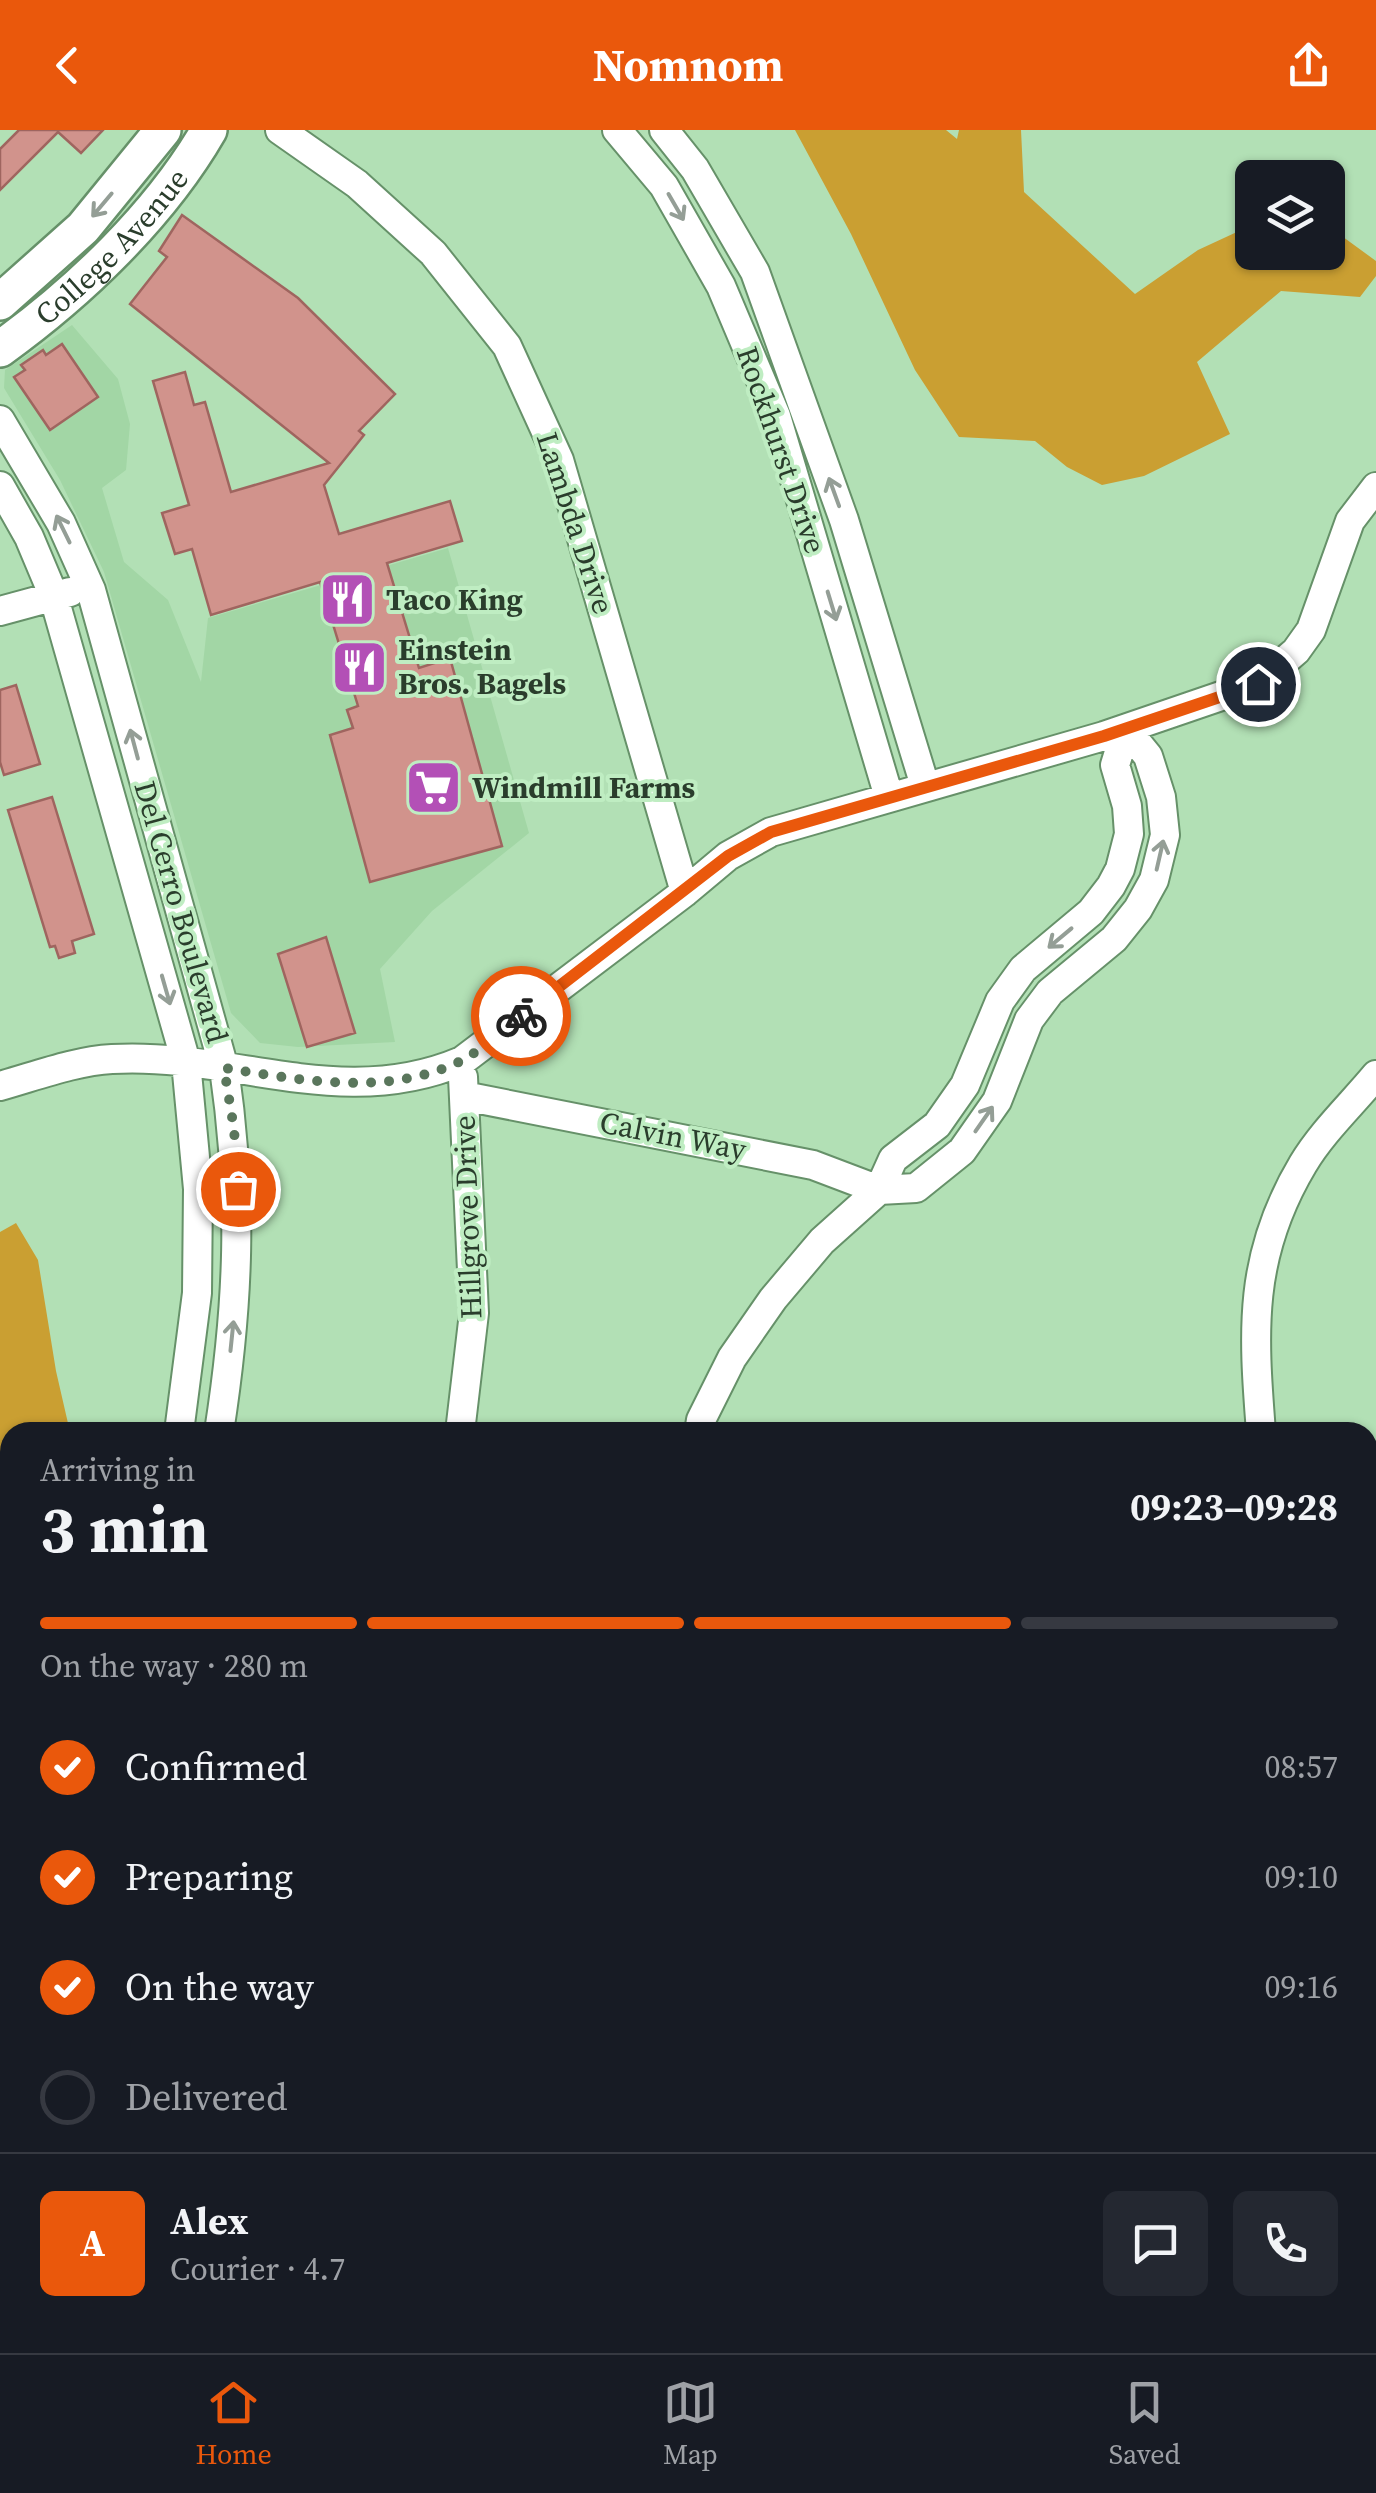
<!DOCTYPE html>
<meta charset="utf-8">
<style>
:root{--surface:#171b24;--page:#242831;--text:#f1f3f6;--muted:#9ea1a6;--line:#363941;--accent:#ea580c}
body{margin:0;font-family:"Source Serif 4",serif;background:var(--page);color:var(--text);height:100vh;display:flex;flex-direction:column;font-size:38px;white-space:nowrap}
*{box-sizing:border-box;margin:0}
p{font-size:32px;color:var(--muted)}
.icon{flex:none;width:55px;height:55px;fill:none;stroke:currentColor;stroke-width:2;stroke-linecap:round;stroke-linejoin:round}
.map{position:relative;flex:1;overflow:hidden}
.details{position:absolute;left:0px;top:1292px;width:1378px;height:932px;display:flex;flex-direction:column;background:var(--surface);border-radius:30px 30px 0 0;box-shadow:0 2px 8px #0004}
.details>*{flex:none}
.fabs{position:absolute;left:1235px;top:30px;display:grid;gap:20px}
.fabs a{display:grid;place-items:center;width:110px;height:110px;border-radius:15px;background:var(--surface);box-shadow:0 2px 8px #0004;font-size:50px}
.pin{position:absolute;display:grid;place-items:center;width:85px;height:85px;color:#fff;margin:-42px;border:5px solid #fff;border-radius:50%;box-shadow:0 2px 10px #0007}
.courier{position:absolute;display:grid;place-items:center;width:100px;height:100px;margin:-50px;border:8px solid #ea580c;border-radius:50%;background:#fff;color:#222;box-shadow:0 2px 12px #0007}
.summary em{font-style:normal;font-weight:700}
.summary div{display:flex;flex-direction:column-reverse}
.summary{display:flex;align-items:center;justify-content:space-between;height:170px;padding:0 40px}
h1{font-size:65px;font-weight:700;line-height:75px}
.bar{display:grid;grid-template-columns:repeat(4,1fr);gap:15px 10px;align-content:center;height:120px;padding:0 40px}
.bar i{height:12px;border-radius:8px;background:var(--line)}
.bar .active{background:var(--accent)}
.bar p{grid-column:span 4}
.line{display:flex;align-items:center;gap:25px;padding:0 40px;border-top:2px solid var(--line)}
.line div{flex:1}
.round{display:grid;place-items:center;flex:none;width:105px;height:105px;border-radius:15px;background:var(--page)}
ol{padding:0 40px;list-style:none}
li{display:flex;align-items:center;gap:30px;height:110px}
li p{margin-inline-start:auto}
li .icon{padding:10px;border-radius:50%;background:var(--accent);color:#fff;stroke-width:4}
li:last-child{color:var(--muted)}
li i{width:55px;height:55px;border:5px solid var(--line);border-radius:50%}
header{display:flex;justify-content:space-between;align-items:center;height:130px;padding:0 40px;background:var(--accent);color:#fff;font-size:45px;font-weight:700}
.tabs{display:flex;justify-content:space-around;align-items:center;height:140px;border-top:2px solid var(--line);background:var(--surface);font-size:28px;color:var(--muted)}
.tabs a{display:grid;justify-items:center;gap:5px}
.tabs .active{color:var(--accent)}
.map>svg:first-child{display:block}
.built{fill:#a2d6a5}
.green{fill:#ca9f32}
.building{fill:#d1938c;stroke:#9f655f;stroke-width:2.5}
.lines{fill:none;stroke-linecap:round;stroke-linejoin:round}
.minor-casing{stroke:#669169;stroke-width:32}
.major-casing{stroke:#669169;stroke-width:40}
.minor{stroke:#fff;stroke-width:28}
.major{stroke:#fff;stroke-width:35}
.oneway{stroke:#949e96}
.done{stroke:#5a765c;stroke-width:10;stroke-dasharray:0 18}
.route{stroke:#ea580c;stroke-width:12}
.labels{text-anchor:middle;stroke-width:8;stroke-linejoin:round;paint-order:stroke}
.street-label{font-size:30px;fill:#2a3d2c;stroke:#bfedc2}
.poi-label{font-size:30px;font-weight:bold;fill:#2a3d2c;stroke:#bfedc2;text-anchor:start}
</style>
<header><svg class="icon" aria-label="back" viewBox="0 0 24 24"><path d="M15 5l-7 7 7 7"/></svg>Nomnom<svg class="icon" aria-label="share" viewBox="0 0 24 24"><path d="M12 15V3M7 8l5-5 5 5M5 13v7h14v-7"/></svg></header>
<div class="map">
<svg width="1376" height="2223" viewBox="0 0 1376 2223">
<rect width="100%" height="100%" fill="#b2e0b5"/>
<path class="built" d="M 72,195 L 118,249 L 130,294 L 126,340 L 102,358 L 124,432 L 168,470 L 201,552 L 208,488 L 448,418 L 529,703 L 432,781 L 380,839 L 395,912 L 298,917 L 260,913 L 231,883 L 104,442 L 60,350 L 4,258 L 5,240 Z"/>
<path class="green" d="M 795,0 L 946,0 L 957,9 L 959,0 L 1021,0 L 1024,62 L 1135,164 L 1198,120 L 1252,95 L 1252,122 L 1328,122 L 1328,96 L 1376,131 L 1376,146 L 1360,167 L 1281,161 L 1197,232 L 1230,304 L 1144,346 L 1102,355 L 1067,337 L 1035,311 L 959,307 L 915,240 L 851,104 Z
M 16,1093 L 38,1130 L 56,1241 L 70,1302 L 10,1302 L 10,1528 L 0,1531 L 0,1102 Z
M 753,2215 L 1076,2215 L 1081,2223 L 753,2223 Z"/>
<path class="building" d="M 19,0 L 103,0 L 81,23 L 58,2 L 0,60 L 0,19 Z
M 182,85 L 298,168 L 395,264 L 359,301 L 364,305 L 324,355 L 339,404 L 450,371 L 462,411 L 387,433 L 419,538 L 450,528 L 502,716 L 370,752 L 330,605 L 353,598 L 347,580 L 358,576 L 320,452 L 211,485 L 192,419 L 175,424 L 162,383 L 189,375 L 153,251 L 185,242 L 194,275 L 205,272 L 231,362 L 329,333 L 130,174 L 167,127 L 159,121 Z
M 62,214 L 98,267 L 50,300 L 14,247 L 25,240 L 21,235 L 43,220 L 46,225 Z
M 16,555 L 40,634 L 4,645 L 0,632 L 0,560 Z
M 52,667 L 94,804 L 72,811 L 75,823 L 59,828 L 55,816 L 50,817 L 8,680 Z
M 326,807 L 355,903 L 307,917 L 278,824 Z"/>
<g class="lines">
<defs>
<path id="minor" d="M 280,0 L 357,54 L 433,123 L 507,216 L 559,330 L 685,762
M 617,0 L 664,56 L 721,156 L 776,286 L 889,667
M 664,0 L 695,39 L 755,142 L 844,390 L 925,656
M 0,290 L 61,393 L 91,460 L 224,938 C 243,1068 239,1173 219,1302
M 0,356 L 29,407 L 53,464 L 186,932 L 198,1059 L 197,1163 L 179,1302
M 0,481 L 70,462
M 0,956 C 36,946 75,931 112,929 C 234,922 342,982 462,931 L 685,762 L 728,726 L 771,702 L 1104,606 L 1259,553 L 1296,521 L 1311,500 L 1350,391 L 1376,357
M 464,966 L 813,1035 L 879,1060 L 916,1058 L 962,1021 L 997,971 L 1029,890 L 1050,862 L 1114,809 L 1138,779 L 1154,750 L 1165,705 L 1161,667 L 1148,626 L 1126,599
M 460,1302 L 474,1183 L 463,947
M 699,1302 L 701,1290 L 732,1228 L 773,1169 L 822,1111 L 879,1060 L 893,1029 L 937,995 L 965,955 L 1000,871 L 1023,839 L 1091,782 L 1111,756 L 1120,739 L 1129,704 L 1127,676 L 1115,635 L 1126,599
M 1261,1302 C 1253,1201 1248,1126 1303,1034 C 1322,1002 1352,974 1376,945
M 0,1675 L 10,1673
M 1376,1762 L 1376,1806
M 0,2107 L 10,2112
M 310,2215 L 312,2223
M 354,2215 L 356,2223
M 594,2215 L 597,2223
M 1266,2215 L 1272,2223"/>
<g id="major">
<path d="M 0,172 L 83,98 L 163,0"/>
<path id="s1" d="M 0,219 C 79,162 160,85 209,0"/>
</g>
</defs>
<use href="#minor" class="minor-casing"/>
<use href="#major" class="major-casing"/>
<use href="#minor" class="minor"/>
<use href="#major" class="major"/>
</g>
<defs><path id="oneway-shaft" d="M-6 0H5M1.5-3L5.5 0L1.5 3" fill="none" stroke-width="1.6" stroke-linecap="round" stroke-linejoin="round" transform="scale(2.5)"/></defs>
<g class="oneway">
<use href="#oneway-shaft" transform="translate(102 75) rotate(130)"/>
<use href="#oneway-shaft" transform="translate(676 77) rotate(60)"/>
<use href="#oneway-shaft" transform="translate(834 362) rotate(-110)"/>
<use href="#oneway-shaft" transform="translate(63 399) rotate(-116)"/>
<use href="#oneway-shaft" transform="translate(832 476) rotate(73)"/>
<use href="#oneway-shaft" transform="translate(134 614) rotate(-105)"/>
<use href="#oneway-shaft" transform="translate(1160 725) rotate(-77)"/>
<use href="#oneway-shaft" transform="translate(1060 808) rotate(140)"/>
<use href="#oneway-shaft" transform="translate(166 860) rotate(74)"/>
<use href="#oneway-shaft" transform="translate(984 989) rotate(-55)"/>
<use href="#oneway-shaft" transform="translate(232 1206) rotate(-84)"/>
</g>
<g class="lines">
<path class="done" d="M 238,1059 L 234,999 L 224,938 C 301,950 385,967 459,932 C 481,921 501,901 521,886"/>
<path class="route" d="M 521,886 L 728,726 L 771,702 L 1104,606 L 1258,554"/>
</g>
<defs>
<symbol id="restaurant-square" viewBox="-11 -11 22 22"><rect x="-9" y="-9" width="18" height="18" rx="4" fill="#b350b6" stroke="#bfedc2"/><path d="M-5-6h1v4h1v-4h1v4h1v-4h1v5L-1.5 .5V6h-2V.5L-5-1ZM5-6V6H3V1.5H1.5Q1.5-4 5-6Z" fill="#fff"/></symbol>
<symbol id="supermarket-square" viewBox="-11 -11 22 22"><rect x="-9" y="-9" width="18" height="18" rx="4" fill="#b350b6" stroke="#bfedc2"/><path d="M-6-5.5h2.5l.6 2H6L4.5 2H-2.5L-4.4-4H-6ZM-1.5 3.2a1.3 1.3 0 1 0 .1 0ZM3 3.2a1.3 1.3 0 1 0 .1 0Z" fill="#fff"/></symbol>
</defs>
<g fill-rule="evenodd">
<use href="#restaurant-square" x="316" y="438" width="63" height="63"/>
<use href="#restaurant-square" x="328" y="506" width="63" height="63"/>
<use href="#supermarket-square" x="402" y="626" width="63" height="63"/>
</g>
<g class="labels">
<g class="street-label">
<text dy="10" stroke="none"><textPath href="#s1" startOffset="152">College Avenue</textPath></text>
<text transform="translate(781 320) rotate(71)" y="10">Rockhurst Drive</text>
<text transform="translate(575 393) rotate(72)" y="10">Lambda Drive</text>
<text transform="translate(181 782) rotate(74)" y="10">Del Cerro Boulevard</text>
<text transform="translate(673 1006) rotate(11)" y="10">Calvin Way</text>
<text transform="translate(468 1087) rotate(-92)" y="10">Hillgrove Drive</text>
</g>
<g class="poi-label">
<text x="386" y="480">Taco King</text>
<text x="398" y="530">Einstein<tspan x="398" dy="34">Bros. Bagels</tspan></text>
<text x="472" y="668">Windmill Farms</text>
</g>
</g>
</svg>
<div class="fabs">
<a><svg class="icon" aria-label="layers" viewBox="0 0 24 24"><path d="M12 4l9 5-9 5-9-5zM3 14l9 5 9-5"/></svg></a>
</div>
<div class="pin" style="left:238px;top:1059px;background:#ea580c"><svg class="icon" aria-label="bag" viewBox="0 0 24 24"><path d="M5 8h14l-1 12H6zM9 8a3 3 0 0 1 6 0"/></svg></div>
<div class="pin" style="left:1258px;top:554px;background:#1f2937"><svg class="icon" aria-label="home" viewBox="0 0 24 24"><path d="M3 11l9-7 9 7M6 9v11h12V9"/></svg></div>
<div class="courier" style="left:521px;top:886px"><svg class="icon" aria-label="bike" viewBox="0 0 24 24"><circle cx="6" cy="16" r="4"/><circle cx="18" cy="16" r="4"/><path d="M6 16l4-8h5l3 8M10 8l3 8H6M13 5h3"/></svg></div>
<section class="details">
<div class="summary"><div><h1>3 min</h1><p>Arriving in</p></div><em>09:23–09:28</em></div>
<div class="bar"><i class="active"></i><i class="active"></i><i class="active"></i><i></i><p>On the way · 280 m</p></div>
<ol>
<li><svg class="icon" aria-label="check" viewBox="0 0 24 24"><path d="M5 12l5 5 9-10"/></svg>Confirmed<p>08:57</p></li>
<li><svg class="icon" aria-label="check" viewBox="0 0 24 24"><path d="M5 12l5 5 9-10"/></svg>Preparing<p>09:10</p></li>
<li><svg class="icon" aria-label="check" viewBox="0 0 24 24"><path d="M5 12l5 5 9-10"/></svg>On the way<p>09:16</p></li>
<li><i></i>Delivered</li>
</ol>
<div class="line" style="height:180px"><b class="round" style="background:var(--accent);color:#fff">A</b><div><b>Alex</b><p>Courier · 4.7</p></div><a class="round"><svg class="icon" aria-label="chat" viewBox="0 0 24 24"><path d="M4 5h16v11H9l-5 4z"/></svg></a><a class="round"><svg class="icon" aria-label="phone" viewBox="0 0 24 24"><path d="M5 4h4l2 5-3 2q2 4 5 5l2-3 5 2v4C11 20 4 13 5 4z"/></svg></a></div>
</section>
</div>
<nav class="tabs">
<a class="active"><svg class="icon" aria-label="home" viewBox="0 0 24 24"><path d="M3 11l9-7 9 7M6 9v11h12V9"/></svg>Home</a>
<a><svg class="icon" aria-label="map" viewBox="0 0 24 24"><path d="M3 6l6-2 6 2 6-2v14l-6 2-6-2-6 2zM9 4v14M15 6v14"/></svg>Map</a>
<a><svg class="icon" aria-label="saved" viewBox="0 0 24 24"><path d="M7 4h10v16l-5-4-5 4z"/></svg>Saved</a>
</nav>
